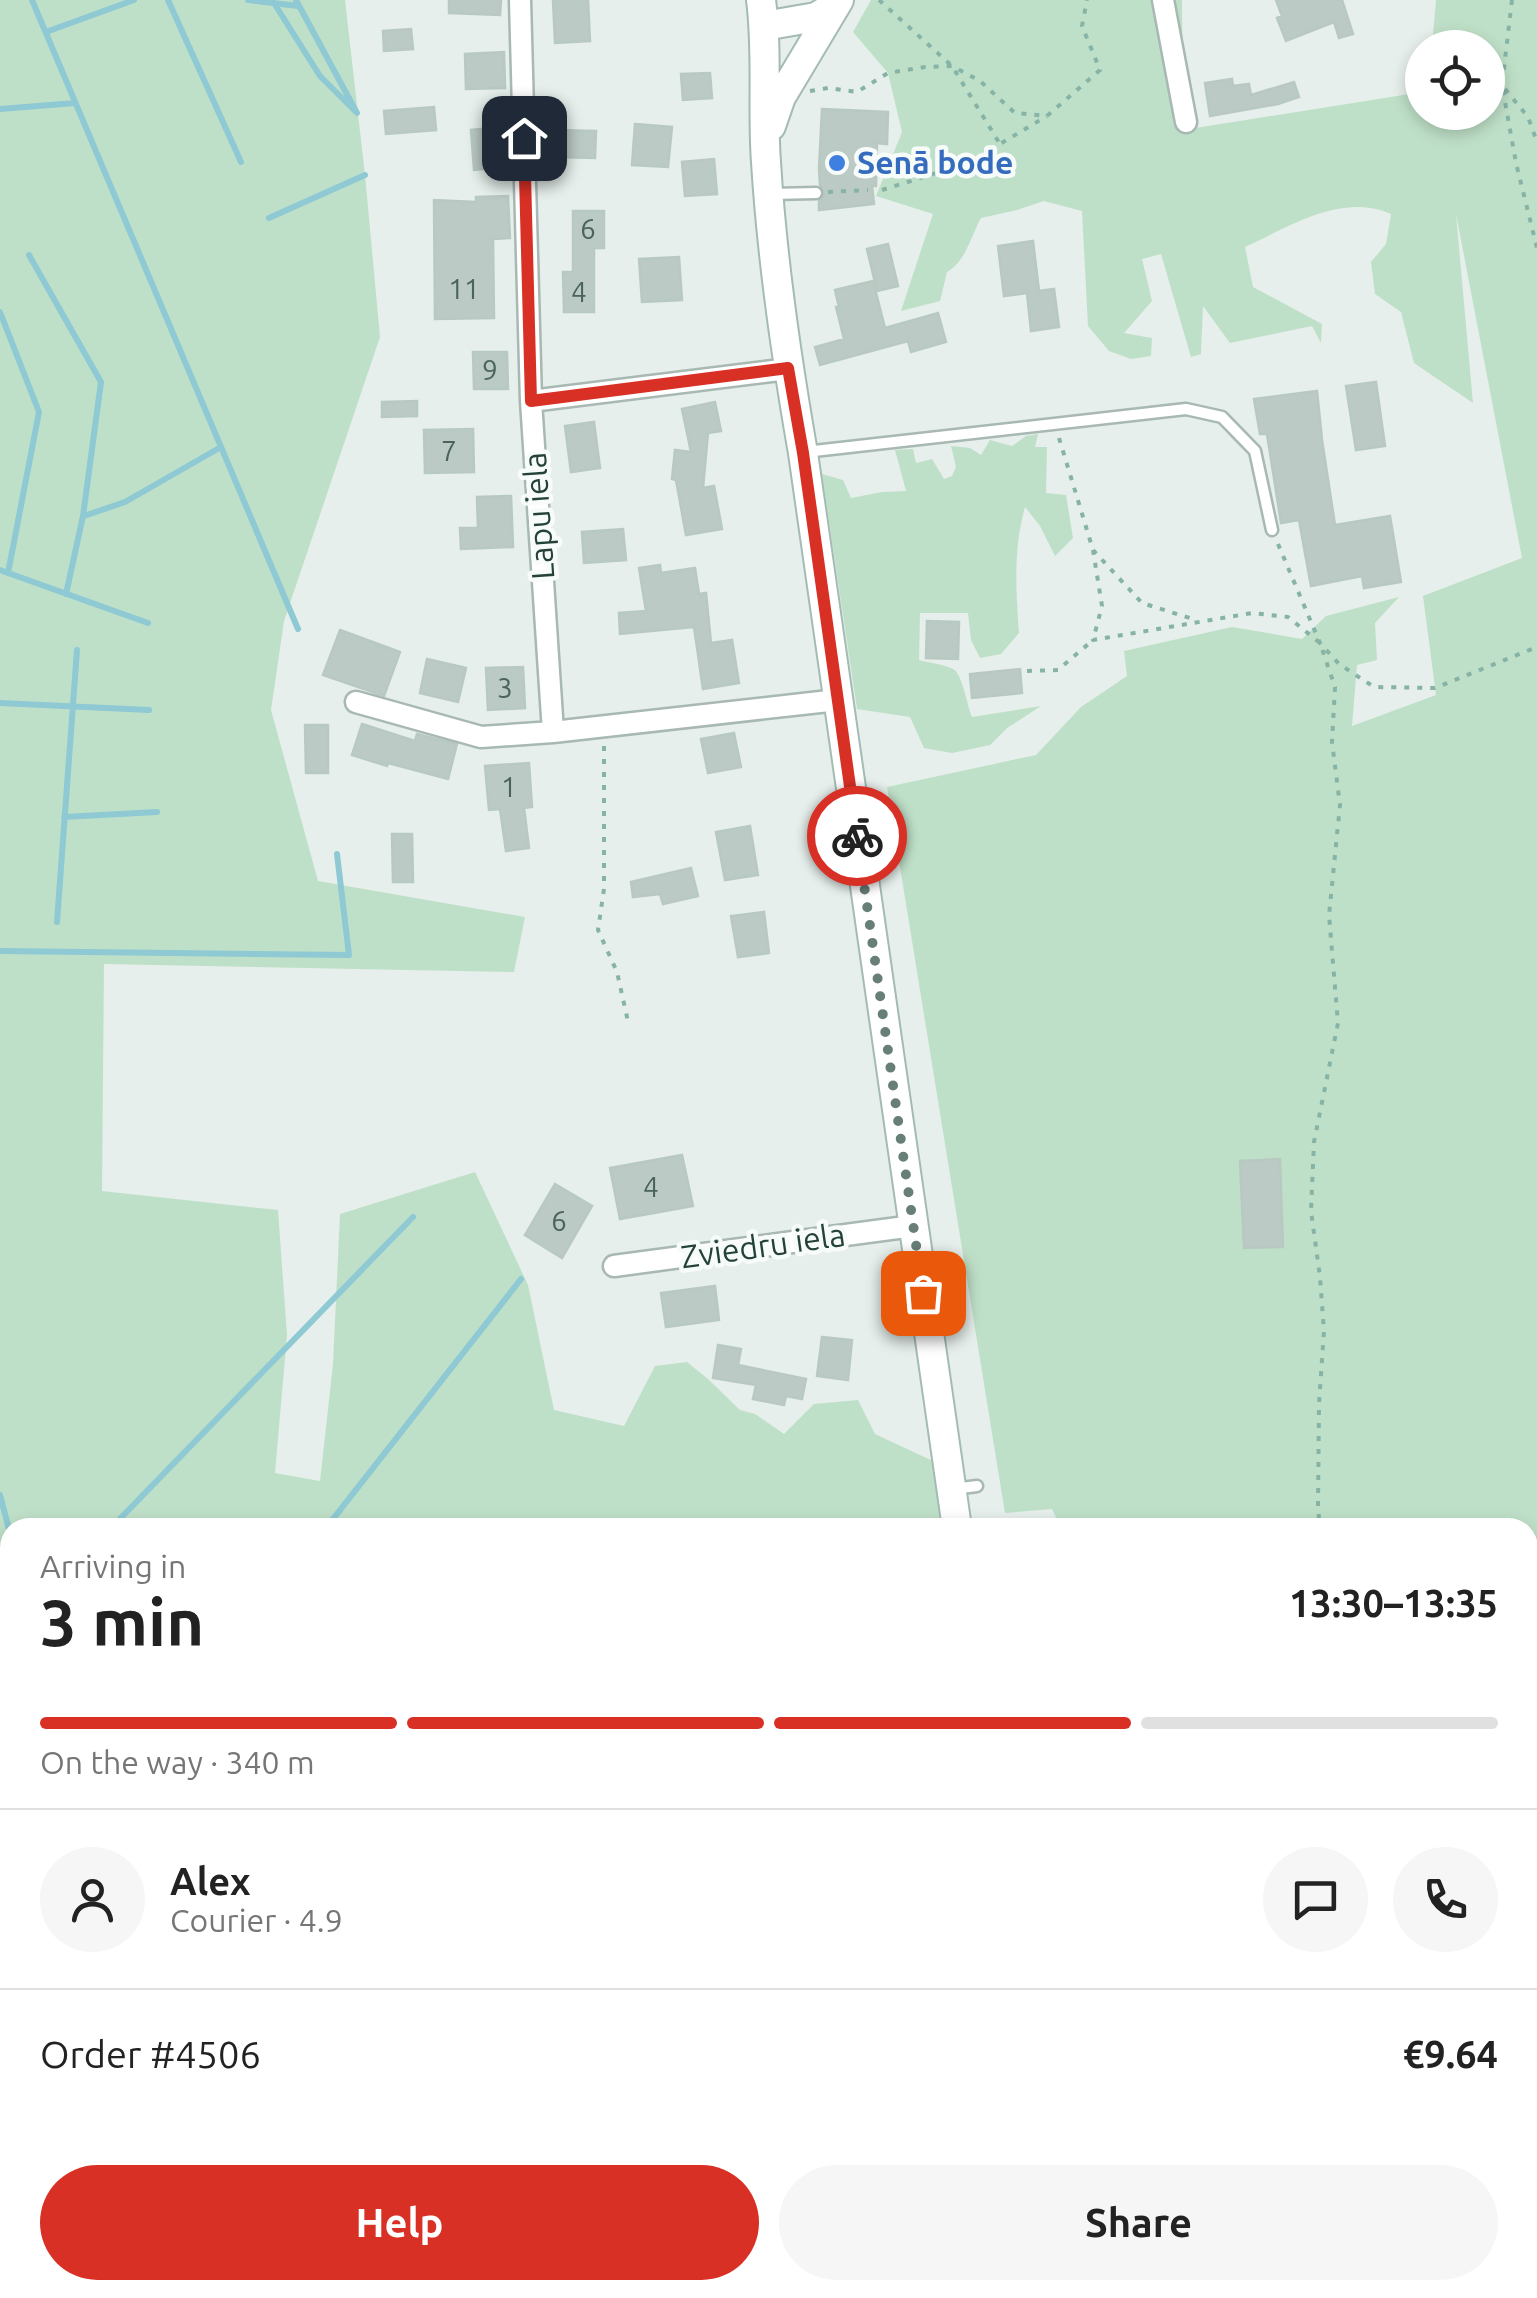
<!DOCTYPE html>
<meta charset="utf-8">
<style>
:root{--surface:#fff;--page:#f6f6f6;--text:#222;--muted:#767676;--line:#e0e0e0;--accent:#d93025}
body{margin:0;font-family:Ubuntu,sans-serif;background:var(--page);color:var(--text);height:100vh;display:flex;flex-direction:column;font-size:38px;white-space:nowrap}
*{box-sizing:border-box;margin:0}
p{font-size:32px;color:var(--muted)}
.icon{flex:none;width:55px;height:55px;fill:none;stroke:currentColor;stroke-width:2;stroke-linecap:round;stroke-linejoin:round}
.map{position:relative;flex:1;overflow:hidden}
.sheet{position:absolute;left:0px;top:1518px;width:1538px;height:782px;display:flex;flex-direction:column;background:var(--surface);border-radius:30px 30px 0 0;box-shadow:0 5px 15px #0003}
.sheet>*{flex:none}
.tools{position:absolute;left:1405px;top:30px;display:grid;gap:20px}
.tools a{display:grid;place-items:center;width:100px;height:100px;border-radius:50%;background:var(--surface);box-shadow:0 5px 15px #0003;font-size:50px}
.pin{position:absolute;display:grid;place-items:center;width:85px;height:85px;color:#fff;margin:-42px;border-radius:20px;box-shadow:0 5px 15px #0006}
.courier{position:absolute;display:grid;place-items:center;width:100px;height:100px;margin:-50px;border:8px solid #d93025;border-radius:50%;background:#fff;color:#222;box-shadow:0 2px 12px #0007}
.headline em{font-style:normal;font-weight:700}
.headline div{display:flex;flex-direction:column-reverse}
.headline{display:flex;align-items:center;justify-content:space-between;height:170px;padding:0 40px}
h1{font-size:65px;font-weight:700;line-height:75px}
.bar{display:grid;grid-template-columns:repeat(4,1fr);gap:15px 10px;align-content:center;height:120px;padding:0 40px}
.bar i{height:12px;border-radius:8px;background:var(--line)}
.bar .selected{background:var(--accent)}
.bar p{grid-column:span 4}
.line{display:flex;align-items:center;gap:25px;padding:0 40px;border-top:2px solid var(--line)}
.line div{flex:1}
.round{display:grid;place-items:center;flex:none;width:105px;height:105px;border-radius:52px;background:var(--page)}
.cta{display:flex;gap:20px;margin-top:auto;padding:20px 40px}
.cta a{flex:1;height:115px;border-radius:60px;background:var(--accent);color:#fff;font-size:40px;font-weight:700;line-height:115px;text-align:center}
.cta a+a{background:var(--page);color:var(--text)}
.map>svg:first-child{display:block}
.green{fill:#bfe0c8}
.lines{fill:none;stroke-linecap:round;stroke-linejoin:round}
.stream{stroke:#8ec9d4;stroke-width:6}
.building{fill:#bbcac4;stroke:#b8c9c2;stroke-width:2.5}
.lane-casing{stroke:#a8b8b2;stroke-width:15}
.street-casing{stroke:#a8b8b2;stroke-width:25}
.secondary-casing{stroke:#a4bbb3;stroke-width:32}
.path{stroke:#86b3a5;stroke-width:4;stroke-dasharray:5 8;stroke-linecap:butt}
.lane{stroke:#fff;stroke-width:10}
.street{stroke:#fff;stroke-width:20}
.secondary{stroke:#fff;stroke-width:28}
.done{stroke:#687f78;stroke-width:10;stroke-dasharray:0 18}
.route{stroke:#d93025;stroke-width:12}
.shop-dot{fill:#3f7fe0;stroke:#f7fbf9;stroke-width:4}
.labels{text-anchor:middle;stroke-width:9;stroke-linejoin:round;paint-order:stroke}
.number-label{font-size:28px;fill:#4a645c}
.shop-label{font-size:32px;font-weight:bold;fill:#366cbe;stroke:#f7fbf9;text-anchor:start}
.street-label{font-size:32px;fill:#24423a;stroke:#f7fbf9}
</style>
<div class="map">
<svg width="1537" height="2298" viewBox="0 0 1537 2298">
<rect width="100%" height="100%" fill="#e6efeb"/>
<path class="green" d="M 0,0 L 345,0 L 365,175 L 380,337 L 284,621 L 271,710 L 318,881 L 525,917 L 514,972 L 104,964 L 102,1191 L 278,1210 L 287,1335 L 275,1473 L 320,1481 L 333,1364 L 340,1214 L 475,1172 L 528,1285 L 554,1410 L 624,1426 L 655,1366 L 687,1362 L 708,1379 L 740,1410 L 755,1414 L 784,1434 L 814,1404 L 858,1400 L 875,1434 L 935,1462 L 945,1527 L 10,1528 L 10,2104 L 6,2101 L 0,2120 Z
M 871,0 L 1182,0 L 1183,130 L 1422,92 L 1422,112 L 1488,112 L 1488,48 L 1432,47 L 1436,0 L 1537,0 L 1537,2298 L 1408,2298 L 1406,2290 L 1528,2290 L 1528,1528 L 1061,1528 L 1052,1509 L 1005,1513 L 887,787 L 1036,755 L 1081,707 L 1127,676 L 1124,651 L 1232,627 L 1302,639 L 1326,616 L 1399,597 L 1375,623 L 1377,660 L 1357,665 L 1352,726 L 1436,695 L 1423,596 L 1522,558 L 1456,214 L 1473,403 L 1414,363 L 1401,312 L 1375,294 L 1371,262 L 1386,244 L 1391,214 C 1341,192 1289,227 1245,247 L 1253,287 L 1322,324 L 1321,343 L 1312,326 L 1230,343 L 1203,306 L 1201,354 L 1191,357 L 1161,254 L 1142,259 L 1152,301 L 1124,333 L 1152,338 L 1151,356 L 1131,359 L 1109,351 L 1088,326 L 1082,211 L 1044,201 L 1017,210 L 981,218 C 970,238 966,261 947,272 L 940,301 L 901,311 L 933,214 L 876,196 L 902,132 L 888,73 L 853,32 Z
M 1038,434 L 1035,447 L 1047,447 L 1046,493 L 1066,495 L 1073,538 L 1055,556 L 1040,526 L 1025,507 C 1013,550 1016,590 1019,633 L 1001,654 L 980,658 L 971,640 L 968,613 L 920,613 L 919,660 C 929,663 943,664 953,669 C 962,673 967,705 972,717 L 1041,706 L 1007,728 L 990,745 L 952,753 L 924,748 L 910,717 L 857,709 L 822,474 L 843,480 L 851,498 L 882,492 L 906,491 L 895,450 L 913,449 L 916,463 L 932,459 L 944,479 L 952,476 L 956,467 L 951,446 L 970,448 L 981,455 L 990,440 L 1012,446 L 1026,436 Z
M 183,2290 L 1031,2290 L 1029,2298 L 190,2298 Z"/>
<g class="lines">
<path class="stream" d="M 32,0 L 298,629
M 168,0 L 241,162
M 248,0 L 298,6
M 274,3 L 320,76 L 357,113 L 296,0
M 46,32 L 134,0
M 0,109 L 75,103
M 269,218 L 365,175
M 29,255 L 101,382 L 83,516 L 66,594
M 0,312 L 39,412 L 8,573
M 84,516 L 125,502 L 221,447
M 0,570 L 148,623
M 0,703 L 149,710
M 64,817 L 157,812
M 57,922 L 77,650
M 0,951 L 349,955 L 337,854
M 0,1495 L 10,1533
M 111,1528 L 413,1217
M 326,1528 L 521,1279
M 0,1781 L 10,1786
M 0,1943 L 10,1930"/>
</g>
<path class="building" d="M 449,0 L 501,0 L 500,15 L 449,13 Z
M 553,0 L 588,0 L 590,41 L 555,43 Z
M 1276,0 L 1342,0 L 1353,34 L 1339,38 L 1334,22 L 1286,41 L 1277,18 L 1282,16 Z
M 411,29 L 413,49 L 384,51 L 383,31 Z
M 504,52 L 505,88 L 466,89 L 465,54 Z
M 710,73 L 712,98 L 683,100 L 681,74 Z
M 1232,79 L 1233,86 L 1249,84 L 1251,95 L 1294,82 L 1299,97 L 1278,104 L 1210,116 L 1205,83 Z
M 434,107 L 436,130 L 386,134 L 384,111 Z
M 822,109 L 888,112 L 887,144 L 877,143 L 876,186 L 872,186 L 874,204 L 819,210 L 819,201 L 825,194 L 820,185 L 819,169 Z
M 635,124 L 672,127 L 668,167 L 632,165 Z
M 502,127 L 505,167 L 474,170 L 471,130 Z
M 556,130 L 596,131 L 595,158 L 555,157 Z
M 714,159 L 717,194 L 685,196 L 682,162 Z
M 508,196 L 510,238 L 493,239 L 494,318 L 435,319 L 434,200 L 476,202 L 476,197 Z
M 573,211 L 604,211 L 604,248 L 594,248 L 594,312 L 564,312 L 563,272 L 573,272 Z
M 1033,241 L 1039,291 L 1054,289 L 1059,327 L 1031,331 L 1027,293 L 1004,296 L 998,246 Z
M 888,244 L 898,286 L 877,291 L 867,249 Z
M 679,257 L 682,300 L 642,302 L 639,259 Z
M 873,281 L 885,328 L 938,313 L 946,342 L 911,352 L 908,341 L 820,365 L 815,347 L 844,339 L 836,307 L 839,307 L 835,290 Z
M 473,352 L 507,352 L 508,389 L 474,389 Z
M 1376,382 L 1385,446 L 1356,450 L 1346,386 Z
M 1317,391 L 1322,440 L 1335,525 L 1390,516 L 1401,582 L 1364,588 L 1362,576 L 1311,586 L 1299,520 L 1281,523 L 1267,434 L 1260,434 L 1254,399 Z
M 417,401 L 417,416 L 382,417 L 382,402 Z
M 715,402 L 721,431 L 708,433 L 703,488 L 714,486 L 722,529 L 686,535 L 676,480 L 672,479 L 675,450 L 691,452 L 682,409 Z
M 594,422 L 600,468 L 571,472 L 565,426 Z
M 473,429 L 474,472 L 425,473 L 424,430 Z
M 511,496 L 513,547 L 461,549 L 460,528 L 478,528 L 477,497 Z
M 623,529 L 626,560 L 584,563 L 582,532 Z
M 660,565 L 661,573 L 695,568 L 699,594 L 706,593 L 711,643 L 732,640 L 739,683 L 703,689 L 694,627 L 620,634 L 619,613 L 646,611 L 639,568 Z
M 927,621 L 959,622 L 958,659 L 926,658 Z
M 340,630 L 400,652 L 384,696 L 323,675 Z
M 427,659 L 466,668 L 458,702 L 420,693 Z
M 523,667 L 525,708 L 488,710 L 486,668 Z
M 1020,669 L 1022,693 L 972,698 L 970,674 Z
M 362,724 L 415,741 L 417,734 L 457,744 L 448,779 L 388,763 L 387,766 L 352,755 Z
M 305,725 L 328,725 L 328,773 L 306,773 Z
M 734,733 L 741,767 L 708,773 L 701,739 Z
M 529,763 L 532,807 L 524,808 L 529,848 L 506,851 L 500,809 L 489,810 L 485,766 Z
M 750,826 L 758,875 L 725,880 L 716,832 Z
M 392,834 L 412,834 L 413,882 L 393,882 Z
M 691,868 L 698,896 L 663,904 L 660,894 L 633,897 L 631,882 Z
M 764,912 L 769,953 L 738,957 L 731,916 Z
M 682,1155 L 693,1206 L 620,1219 L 610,1168 Z
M 1280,1159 L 1283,1247 L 1244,1248 L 1240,1161 Z
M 555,1184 L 592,1206 L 562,1258 L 525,1235 Z
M 715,1286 L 719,1320 L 666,1327 L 661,1293 Z
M 822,1337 L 852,1340 L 848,1380 L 817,1376 Z
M 718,1345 L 741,1349 L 738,1365 L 806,1379 L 802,1399 L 786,1396 L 784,1405 L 753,1399 L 756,1385 L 713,1378 Z"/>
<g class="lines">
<defs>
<path id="lane" d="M 772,194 L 816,193
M 805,452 L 1186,409 L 1222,417 L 1255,451 L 1272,530
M 953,1489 L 977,1486"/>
<path id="street" d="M 520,0 L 531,401 L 553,732
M 1163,0 L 1186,122
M 531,401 L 788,369
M 356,702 L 481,737 L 553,732 L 838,700
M 614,1266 L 913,1226"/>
<path id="secondary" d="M 761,0 C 768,54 762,108 766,162 C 772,259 786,356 803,453 L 957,1528
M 764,26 L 816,17 L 836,5
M 771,126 L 781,97 L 839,0
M 1068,2290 L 1069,2298"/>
</defs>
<use href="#lane" class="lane-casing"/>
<use href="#street" class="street-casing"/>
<use href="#secondary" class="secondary-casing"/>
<path class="path" d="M 879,0 L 952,66 L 1000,144
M 1512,0 L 1502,85 L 1516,163 L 1537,248
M 1505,89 L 1528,117 L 1537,142
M 810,91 L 828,88 L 857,92 L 888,73 L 925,67 L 952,66 L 980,81 L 1015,113 L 1047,116 L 1100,70 L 1082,26 L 1087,0
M 882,190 L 984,158 L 1000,144 L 1047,116
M 828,192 L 868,190
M 1059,438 L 1093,550 L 1142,603 L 1196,620
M 1278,544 L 1320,643 L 1339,664 L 1374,687 L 1435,688 L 1537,647
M 1093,550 L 1102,606 L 1093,640 L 1252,613 L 1288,617 L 1320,643 L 1335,687 L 1332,742 L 1340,805 L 1329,915 L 1338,1023 L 1314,1142 L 1311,1211 L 1320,1277 L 1324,1331 L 1319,1403 L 1318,1509 L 1320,1528
M 1027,671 L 1058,670 L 1093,640
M 604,746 L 604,889 L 598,930 L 617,972 L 629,1026
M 1528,1956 L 1537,1938
M 1528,2088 L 1537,2099
M 199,2290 L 205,2298
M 700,2290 L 707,2298"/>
<use href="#lane" class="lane"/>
<use href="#street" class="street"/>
<use href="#secondary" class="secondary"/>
</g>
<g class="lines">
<path class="done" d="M 857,836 L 923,1293"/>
<path class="route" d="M 524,138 L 531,401 L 788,368 L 803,453 L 857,836"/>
</g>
<circle class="shop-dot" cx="837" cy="163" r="10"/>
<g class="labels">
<g class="number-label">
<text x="588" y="239">6</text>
<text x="464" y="299">11</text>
<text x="579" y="302">4</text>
<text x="490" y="380">9</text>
<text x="449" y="461">7</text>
<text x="505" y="698">3</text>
<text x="509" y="797">1</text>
<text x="651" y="1197">4</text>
<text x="559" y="1231">6</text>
</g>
<g class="shop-label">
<text x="857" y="174">Senā bode</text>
</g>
<g class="street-label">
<text transform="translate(539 516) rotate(-94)" y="11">Lapu iela</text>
<text transform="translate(763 1246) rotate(-8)" y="11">Zviedru iela</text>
</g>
</g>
</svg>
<div class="tools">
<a><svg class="icon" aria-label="locate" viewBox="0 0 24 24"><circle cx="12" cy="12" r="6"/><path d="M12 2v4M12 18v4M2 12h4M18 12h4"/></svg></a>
</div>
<div class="pin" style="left:923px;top:1293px;background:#ea580c"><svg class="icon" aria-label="bag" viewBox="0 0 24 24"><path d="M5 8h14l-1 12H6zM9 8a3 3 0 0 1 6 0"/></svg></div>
<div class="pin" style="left:524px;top:138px;background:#1f2937"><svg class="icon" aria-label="home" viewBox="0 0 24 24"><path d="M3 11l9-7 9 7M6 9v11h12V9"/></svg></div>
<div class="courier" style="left:857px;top:836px"><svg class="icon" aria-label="bike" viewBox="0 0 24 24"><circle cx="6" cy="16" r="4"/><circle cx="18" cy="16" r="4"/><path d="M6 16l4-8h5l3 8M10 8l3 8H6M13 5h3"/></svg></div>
<section class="sheet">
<div class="headline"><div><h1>3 min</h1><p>Arriving in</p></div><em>13:30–13:35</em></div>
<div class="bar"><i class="selected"></i><i class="selected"></i><i class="selected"></i><i></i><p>On the way · 340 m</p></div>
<div class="line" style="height:180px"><a class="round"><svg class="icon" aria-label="person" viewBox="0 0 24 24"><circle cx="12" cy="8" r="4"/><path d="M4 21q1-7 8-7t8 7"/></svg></a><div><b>Alex</b><p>Courier · 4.9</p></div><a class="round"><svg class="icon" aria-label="chat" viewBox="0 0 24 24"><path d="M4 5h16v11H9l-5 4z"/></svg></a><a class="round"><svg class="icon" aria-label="phone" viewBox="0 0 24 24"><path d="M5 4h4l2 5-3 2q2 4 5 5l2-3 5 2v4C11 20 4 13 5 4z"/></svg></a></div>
<div class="line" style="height:130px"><div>Order #4506</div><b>€9.64</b></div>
<div class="cta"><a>Help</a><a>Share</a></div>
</section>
</div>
